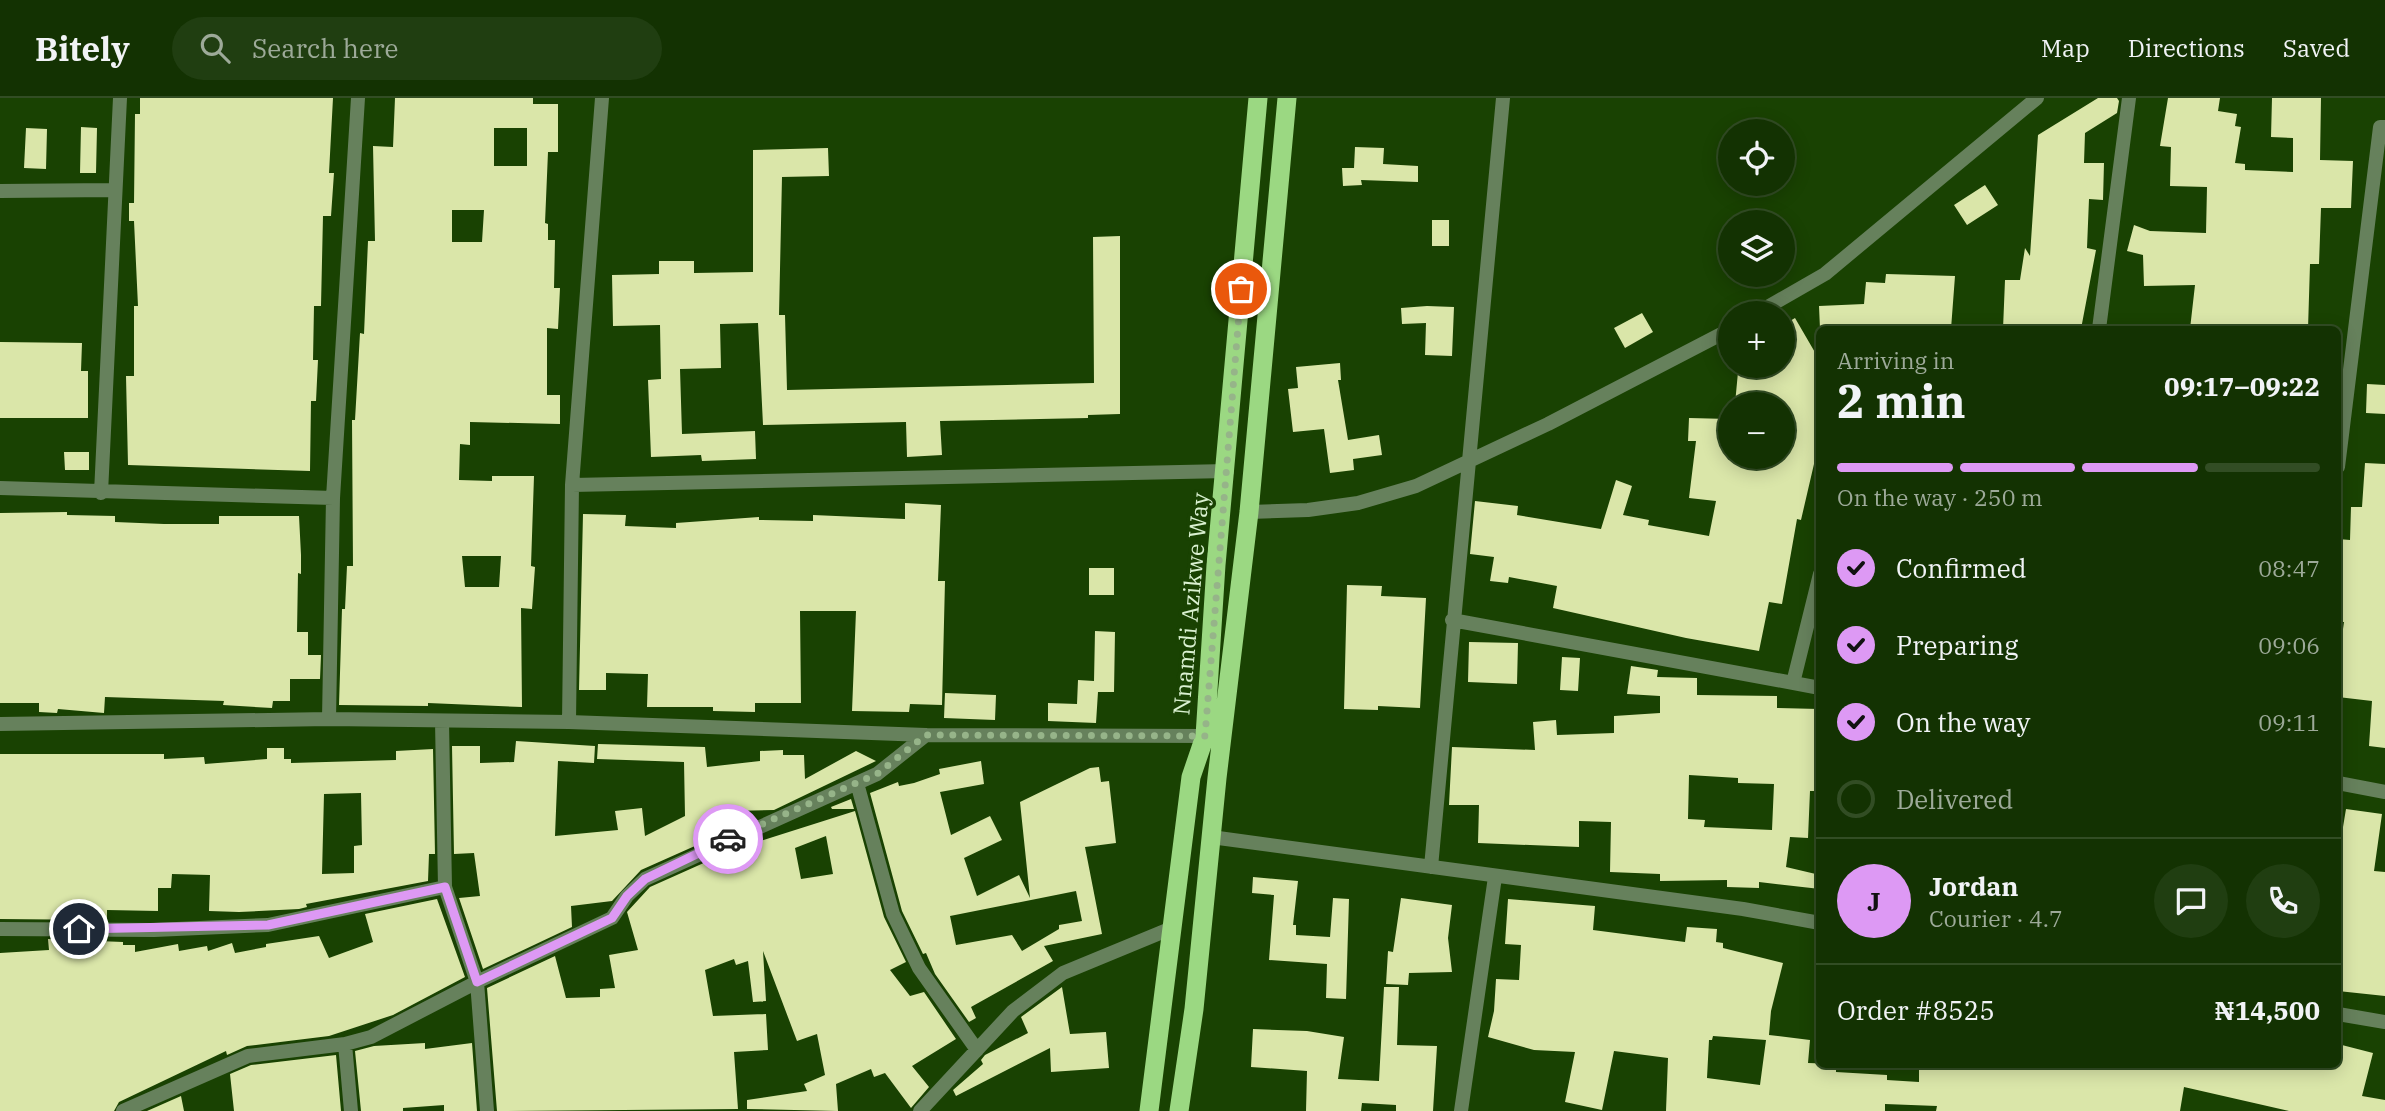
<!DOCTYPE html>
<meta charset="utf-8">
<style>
:root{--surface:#133202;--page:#203e11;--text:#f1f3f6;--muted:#9daa99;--line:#324d24;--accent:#dd99f4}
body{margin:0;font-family:"IBM Plex Serif",serif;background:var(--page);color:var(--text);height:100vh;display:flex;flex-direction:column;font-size:26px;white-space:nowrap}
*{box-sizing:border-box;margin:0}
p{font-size:23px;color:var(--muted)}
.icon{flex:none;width:38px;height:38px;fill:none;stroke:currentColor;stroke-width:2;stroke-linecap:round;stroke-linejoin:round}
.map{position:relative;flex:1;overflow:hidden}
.panel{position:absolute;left:1816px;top:228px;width:525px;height:742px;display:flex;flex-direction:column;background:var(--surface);border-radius:10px;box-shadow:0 4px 18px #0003,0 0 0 2px var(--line)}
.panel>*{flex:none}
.buttons{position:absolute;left:1718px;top:21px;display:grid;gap:14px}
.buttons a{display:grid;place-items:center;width:77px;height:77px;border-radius:50%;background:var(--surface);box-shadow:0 4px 18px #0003,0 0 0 2px var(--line);font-size:35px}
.pin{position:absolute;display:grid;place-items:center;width:60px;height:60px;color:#fff;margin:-30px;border:4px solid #fff;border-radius:50%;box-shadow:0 2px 7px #0007}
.courier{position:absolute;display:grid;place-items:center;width:70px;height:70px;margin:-35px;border:5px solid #dd99f4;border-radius:50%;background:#fff;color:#222;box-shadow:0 2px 9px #0007}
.overview em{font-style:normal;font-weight:700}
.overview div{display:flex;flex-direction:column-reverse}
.overview{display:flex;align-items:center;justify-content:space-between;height:119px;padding:0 21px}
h1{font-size:46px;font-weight:700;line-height:52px}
.bar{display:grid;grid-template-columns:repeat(4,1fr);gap:10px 7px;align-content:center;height:84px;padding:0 21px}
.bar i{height:9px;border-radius:5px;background:var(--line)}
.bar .selected{background:var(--accent)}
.bar p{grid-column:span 4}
.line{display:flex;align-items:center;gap:18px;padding:0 21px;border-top:2px solid var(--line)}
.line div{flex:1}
.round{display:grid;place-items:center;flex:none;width:74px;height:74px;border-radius:37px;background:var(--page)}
ol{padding:0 21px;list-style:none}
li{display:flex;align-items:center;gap:21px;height:77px}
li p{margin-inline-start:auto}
li .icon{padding:7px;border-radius:50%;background:var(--accent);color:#111;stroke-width:4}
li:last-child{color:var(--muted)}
li i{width:38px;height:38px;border:4px solid var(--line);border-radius:50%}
header{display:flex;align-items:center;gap:42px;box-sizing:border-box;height:98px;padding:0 35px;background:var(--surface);border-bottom:2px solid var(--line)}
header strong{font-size:33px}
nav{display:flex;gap:38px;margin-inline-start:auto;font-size:24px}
.search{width:490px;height:63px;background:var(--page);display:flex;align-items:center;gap:18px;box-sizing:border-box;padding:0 24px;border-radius:38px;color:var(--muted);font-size:26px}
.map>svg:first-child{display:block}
.building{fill:#dae6a9;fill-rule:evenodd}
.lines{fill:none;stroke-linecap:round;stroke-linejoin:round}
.minor{stroke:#66815c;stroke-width:14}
.trunk{stroke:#9bd882;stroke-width:19}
.done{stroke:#96b489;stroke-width:7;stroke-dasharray:0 12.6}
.route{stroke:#dd99f4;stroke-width:9}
.labels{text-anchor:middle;stroke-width:7;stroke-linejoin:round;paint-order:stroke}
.street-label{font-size:23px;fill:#daf1d1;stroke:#194202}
</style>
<header>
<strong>Bitely</strong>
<div class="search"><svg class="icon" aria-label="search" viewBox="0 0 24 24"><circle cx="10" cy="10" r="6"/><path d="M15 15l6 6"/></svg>Search here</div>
<nav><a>Map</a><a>Directions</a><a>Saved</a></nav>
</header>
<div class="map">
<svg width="2385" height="1013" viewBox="0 0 2385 1013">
<rect width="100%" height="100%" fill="#194202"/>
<path class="building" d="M 140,0 L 333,0 L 329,75 L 334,75 L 331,118 L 323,118 L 321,208 L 314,208 L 313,262 L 318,262 L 316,303 L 311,303 L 310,373 L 128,367 L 126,278 L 134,278 L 134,208 L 138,208 L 134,123 L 129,123 L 129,105 L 134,105 L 135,16 L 140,16 Z
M 395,0 L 533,0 L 533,6 L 558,6 L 558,54 L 548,54 L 545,125 L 548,126 L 548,142 L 555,142 L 554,190 L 560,190 L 558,231 L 547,230 L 547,297 L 560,297 L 560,326 L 470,324 L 470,347 L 460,346 L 459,382 L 492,383 L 492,378 L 534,378 L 531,468 L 535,469 L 532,511 L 521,510 L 522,609 L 428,605 L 428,608 L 339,607 L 342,511 L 345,511 L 347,468 L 353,468 L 352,322 L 355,322 L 360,235 L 364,236 L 368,143 L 375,143 L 373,48 L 393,49 ZM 494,30 L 527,30 L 527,68 L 494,68 ZM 452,112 L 484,112 L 482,144 L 452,144 ZM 462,458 L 501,458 L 499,489 L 465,489 Z
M 2098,0 L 2117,0 L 2119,3 L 2117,15 L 2085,35 L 2084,65 L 2104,65 L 2103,102 L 2089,101 L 2087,150 L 2096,152 L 2081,231 L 2003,231 L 2005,182 L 2020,182 L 2025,150 L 2030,158 L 2038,37 Z
M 2168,0 L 2220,0 L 2218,13 L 2237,16 L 2235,28 L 2241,29 L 2235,65 L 2245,66 L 2245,72 L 2293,74 L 2293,40 L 2271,39 L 2272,0 L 2321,0 L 2320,62 L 2353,63 L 2351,110 L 2321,110 L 2319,166 L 2310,166 L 2308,231 L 2190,231 L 2195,187 L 2144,188 L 2143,157 L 2127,153 L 2134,127 L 2150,133 L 2206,135 L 2207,89 L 2170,88 L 2171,49 L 2160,48 Z
M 81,29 L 97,30 L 96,75 L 80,75 Z
M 26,30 L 47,31 L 46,71 L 24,70 Z
M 1355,49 L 1384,50 L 1383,66 L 1418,68 L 1418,84 L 1361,82 L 1362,87 L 1343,88 L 1342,70 L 1354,70 Z
M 828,50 L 829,78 L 782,79 L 779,217 L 785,217 L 787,292 L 1094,285 L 1093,139 L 1120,138 L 1120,316 L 1088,317 L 1088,320 L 940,323 L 942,357 L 907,359 L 906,324 L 763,327 L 758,225 L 720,226 L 721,270 L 680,271 L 682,336 L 755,333 L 756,361 L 702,363 L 701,357 L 651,359 L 648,282 L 661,281 L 660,227 L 613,228 L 612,177 L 659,176 L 659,163 L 694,163 L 694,175 L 753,174 L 753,52 Z
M 1985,87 L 1998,107 L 1967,127 L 1954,107 Z
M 1432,122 L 1449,122 L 1449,148 L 1432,148 Z
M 1886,176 L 1955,178 L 1951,231 L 1820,231 L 1819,208 L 1864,206 L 1866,184 L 1885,185 Z
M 1427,208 L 1454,209 L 1452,258 L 1425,257 L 1426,225 L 1402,226 L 1401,210 Z
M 1642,215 L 1653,234 L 1625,250 L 1614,230 Z
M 1795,220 L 1820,263 L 1820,322 L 1814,366 L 1801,422 L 1797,421 L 1782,506 L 1769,504 L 1759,553 L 1686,540 L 1553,510 L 1557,488 L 1509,479 L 1508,485 L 1490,483 L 1494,459 L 1470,456 L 1475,403 L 1518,408 L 1517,417 L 1601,431 L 1616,382 L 1632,388 L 1623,417 L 1649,422 L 1648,427 L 1709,438 L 1716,403 L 1689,400 L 1696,343 L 1688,343 L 1689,320 L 1729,321 L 1727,359 L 1783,359 L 1783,306 L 1735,306 L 1738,274 L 1767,277 L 1768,268 L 1783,268 L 1783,227 Z
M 0,244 L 82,245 L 81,273 L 88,273 L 88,320 L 0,320 Z
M 1340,265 L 1341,282 L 1338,282 L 1348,342 L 1379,337 L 1382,357 L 1353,361 L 1354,372 L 1330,375 L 1324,331 L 1293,334 L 1288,291 L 1298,290 L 1296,269 Z
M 2367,286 L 2385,287 L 2385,316 L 2366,315 Z
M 64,354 L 89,354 L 89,372 L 65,372 Z
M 2365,365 L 2385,366 L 2385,650 L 2369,648 L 2372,603 L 2338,599 L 2338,566 L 2344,524 L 2340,524 L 2343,475 L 2338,474 L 2338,441 L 2350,442 L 2351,409 L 2362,409 Z
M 905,405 L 941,407 L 938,483 L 945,483 L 942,607 L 910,606 L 909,614 L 852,613 L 856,513 L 800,513 L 801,605 L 755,605 L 755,614 L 713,613 L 713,609 L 647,609 L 648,576 L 645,576 L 606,575 L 606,592 L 579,592 L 583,416 L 626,417 L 625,428 L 676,430 L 676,425 L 759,419 L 759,422 L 813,423 L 813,417 L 905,421 Z
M 67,414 L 67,417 L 115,418 L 115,424 L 164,426 L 219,426 L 219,418 L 299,418 L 301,457 L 301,476 L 298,475 L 297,534 L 308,534 L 308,557 L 321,557 L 320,581 L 290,581 L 290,603 L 273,603 L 272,610 L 223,607 L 224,603 L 105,599 L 104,615 L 58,611 L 57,615 L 39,614 L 39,605 L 0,605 L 0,415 Z
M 1089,470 L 1114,470 L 1114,497 L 1089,497 Z
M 1347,487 L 1382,488 L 1381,498 L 1426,500 L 1420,610 L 1378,608 L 1378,612 L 1344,611 Z
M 1095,533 L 1115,534 L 1114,594 L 1098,594 L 1096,625 L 1048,623 L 1048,605 L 1077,606 L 1078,582 L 1094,583 Z
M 1469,544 L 1518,545 L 1517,586 L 1468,584 Z
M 1562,559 L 1580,560 L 1578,593 L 1560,592 Z
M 1631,568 L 1658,572 L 1657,579 L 1697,580 L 1697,597 L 1777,598 L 1777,610 L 1819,611 L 1818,679 L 1815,678 L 1814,693 L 1810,693 L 1808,740 L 1790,739 L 1786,769 L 1820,777 L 1820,791 L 1759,784 L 1759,790 L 1727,789 L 1727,782 L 1660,783 L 1660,776 L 1610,774 L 1611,724 L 1579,723 L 1579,749 L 1478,745 L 1479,707 L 1449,707 L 1452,649 L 1535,652 L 1533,624 L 1556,622 L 1557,637 L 1614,635 L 1614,618 L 1660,615 L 1660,598 L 1627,596 ZM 1689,677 L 1738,680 L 1738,685 L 1774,686 L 1772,732 L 1704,729 L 1705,722 L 1688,721 Z
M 945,595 L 996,597 L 995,622 L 944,620 Z
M 516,643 L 595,648 L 594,665 L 558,663 L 555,738 L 618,732 L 615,713 L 642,710 L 645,738 L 685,718 L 684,664 L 597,661 L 598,646 L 705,649 L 707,669 L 760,663 L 760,653 L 783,652 L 783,657 L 804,657 L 805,681 L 856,653 L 876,663 L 774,712 L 731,713 L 733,731 L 641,772 L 612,803 L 571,808 L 572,829 L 483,871 L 459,800 L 480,798 L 474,755 L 454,756 L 452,648 L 480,648 L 480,665 L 514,664 Z
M 267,650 L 284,650 L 284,661 L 291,661 L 291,665 L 396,662 L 396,653 L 433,651 L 435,756 L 429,756 L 428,783 L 306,806 L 307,809 L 299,811 L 239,814 L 209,813 L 210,777 L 172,776 L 171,790 L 158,790 L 158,813 L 107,812 L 107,822 L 0,821 L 0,656 L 164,656 L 164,661 L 204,659 L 205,666 L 267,661 ZM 361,695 L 362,747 L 354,748 L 354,775 L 322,776 L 324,696 Z
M 981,663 L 984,686 L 940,694 L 951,737 L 990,718 L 1002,742 L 964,760 L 977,798 L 1019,777 L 1030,800 L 1020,704 L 1090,670 L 1099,669 L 1101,684 L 1109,683 L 1116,745 L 1085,749 L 1102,836 L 1044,848 L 1053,863 L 971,909 L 976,920 L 969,924 L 935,876 L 926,855 L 923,856 L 902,813 L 870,695 L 898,684 L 899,688 L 914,685 L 940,676 L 939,671 ZM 1076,793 L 1082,823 L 1059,827 L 1059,831 L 1022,853 L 1012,837 L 956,847 L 950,818 Z
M 851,701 L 854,711 L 832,711 L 831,709 Z
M 2346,711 L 2382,716 L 2374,773 L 2385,774 L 2385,898 L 2338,893 L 2338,759 Z
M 855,713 L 884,819 L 906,864 L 890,872 L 910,898 L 924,894 L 956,941 L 912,968 L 929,989 L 911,1010 L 885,975 L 874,979 L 871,971 L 836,986 L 838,1013 L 747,1011 L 747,1002 L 807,993 L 804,986 L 825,977 L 817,936 L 797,943 L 763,853 L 766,903 L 753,904 L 748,863 L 736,867 L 734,861 L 705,872 L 713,918 L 766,916 L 768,952 L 734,954 L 738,1011 L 497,1013 L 487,890 L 555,858 L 566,900 L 600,899 L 600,891 L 615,890 L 609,857 L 638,852 L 627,814 L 650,789 L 735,751 ZM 826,738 L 833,776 L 801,781 L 795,750 Z
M 1253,779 L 1298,783 L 1293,827 L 1296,827 L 1296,837 L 1330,839 L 1333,800 L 1349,801 L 1346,901 L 1326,900 L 1327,866 L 1269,862 L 1274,797 L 1252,795 Z
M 1401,800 L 1452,807 L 1448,840 L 1452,874 L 1409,875 L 1408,887 L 1386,886 L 1388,853 L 1393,854 Z
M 437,801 L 465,879 L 393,917 L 329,938 L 247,948 L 227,957 L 226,953 L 119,1004 L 114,1013 L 0,1013 L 0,855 L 49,852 L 48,841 L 123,844 L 123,847 L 135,847 L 135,854 L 178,846 L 179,853 L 207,848 L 208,853 L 232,845 L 235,855 L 266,849 L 266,846 L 319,838 L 329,860 L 373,844 L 365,816 Z
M 1508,801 L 1595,808 L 1593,832 L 1685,844 L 1687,829 L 1717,831 L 1716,844 L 1723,845 L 1723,850 L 1783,865 L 1771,913 L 1769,937 L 1810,942 L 1808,965 L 1836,966 L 1836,974 L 1887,977 L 1887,982 L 1919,984 L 1919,966 L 2021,966 L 2054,970 L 2055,966 L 2338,966 L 2338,946 L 2373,955 L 2362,998 L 2385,1002 L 2385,1013 L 2289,1013 L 2184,989 L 2180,1013 L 1936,1013 L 1937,1008 L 1885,1006 L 1885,1013 L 1666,1013 L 1668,960 L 1614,953 L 1602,1012 L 1565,1004 L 1575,954 L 1534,952 L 1488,939 L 1494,913 L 1496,881 L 1519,882 L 1521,847 L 1505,846 ZM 1713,938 L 1766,942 L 1760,987 L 1707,980 L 1709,942 L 1712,942 Z
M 1062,889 L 1070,936 L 1106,934 L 1109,970 L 1051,974 L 1050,950 L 956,998 L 953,992 L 983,966 L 981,962 L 985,957 L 1028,935 L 1021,919 Z
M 1384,889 L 1399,889 L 1397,947 L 1437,948 L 1433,1013 L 1396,1013 L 1396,1007 L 1362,1005 L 1361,1013 L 1306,1013 L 1307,973 L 1251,969 L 1253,931 L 1307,933 L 1344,939 L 1338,981 L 1379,983 Z
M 425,945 L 425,951 L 472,945 L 477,1013 L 444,1013 L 444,1007 L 403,1010 L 403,1013 L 361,1013 L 355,953 L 374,948 Z
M 336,957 L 341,1013 L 234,1013 L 230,976 L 251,967 Z
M 181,998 L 184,1013 L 147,1013 Z"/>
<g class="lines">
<path class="minor" d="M 0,93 L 113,92
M 1757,215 L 1825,176 L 2037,0
M 2099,231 L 2129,0
M 2338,369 L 2380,29 L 2385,29
M 572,387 L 1227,373
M 0,390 L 333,400
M 101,395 L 120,0
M 1249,414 L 1308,412 L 1358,405 L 1416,388 L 1548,326 L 1731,231
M 1452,522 L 1820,590
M 1793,585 L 1820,476
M 329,621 L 333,400 L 358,0
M 442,623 L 445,789 L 477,884 L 487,1013
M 569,624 L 572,387 L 602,0
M 0,626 L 329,621 L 569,624 L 926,637 L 1205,638
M 857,685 L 893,816 L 919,870 L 977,952
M 2338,685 L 2385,694
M 1211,739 L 1743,811 L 1820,825
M 1431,769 L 1503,0
M 0,831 L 154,832 L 268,827 L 445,789
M 2338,916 L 2385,924
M 345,946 L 351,1013
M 123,1013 L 248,958 L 345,946 L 371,939 L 477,884 L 612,820 L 627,798 L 645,781 L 877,676 L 926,637
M 920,1013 L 1013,913 L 1063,875 L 1172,830
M 1461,1013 L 1495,779"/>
<path class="trunk" d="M 1149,1013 L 1191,679 L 1205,638 L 1216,467 L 1258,0
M 1179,1013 L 1194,911 L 1217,680 L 1249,414 L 1287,0"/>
</g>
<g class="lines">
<path class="done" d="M 728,741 L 877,676 L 926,637 L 1205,638 L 1241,191"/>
<path class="route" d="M 79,831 L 268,827 L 445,789 L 477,884 L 612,820 L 627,798 L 645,781 L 728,741"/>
</g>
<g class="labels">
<g class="street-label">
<text transform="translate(1191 506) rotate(-85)" y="8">Nnamdi Azikwe Way</text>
</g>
</g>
</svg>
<div class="buttons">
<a><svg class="icon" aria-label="locate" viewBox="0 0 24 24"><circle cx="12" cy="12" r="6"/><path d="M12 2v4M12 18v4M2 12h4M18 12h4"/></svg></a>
<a><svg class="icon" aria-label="layers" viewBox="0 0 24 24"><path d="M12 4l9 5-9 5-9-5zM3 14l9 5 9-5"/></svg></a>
<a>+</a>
<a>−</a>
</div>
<div class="pin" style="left:1241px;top:191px;background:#ea580c"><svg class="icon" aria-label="bag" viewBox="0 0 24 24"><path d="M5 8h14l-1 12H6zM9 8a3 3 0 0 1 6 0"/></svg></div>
<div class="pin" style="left:79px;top:831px;background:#1f2937"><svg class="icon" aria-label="home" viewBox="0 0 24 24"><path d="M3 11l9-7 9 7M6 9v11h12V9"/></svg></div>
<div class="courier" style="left:728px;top:741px"><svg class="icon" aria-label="car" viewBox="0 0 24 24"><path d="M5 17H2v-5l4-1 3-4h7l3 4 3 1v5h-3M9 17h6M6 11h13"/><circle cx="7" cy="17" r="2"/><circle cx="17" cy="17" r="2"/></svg></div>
<section class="panel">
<div class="overview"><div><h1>2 min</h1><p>Arriving in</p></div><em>09:17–09:22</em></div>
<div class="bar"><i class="selected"></i><i class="selected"></i><i class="selected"></i><i></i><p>On the way · 250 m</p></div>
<ol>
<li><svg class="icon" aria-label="check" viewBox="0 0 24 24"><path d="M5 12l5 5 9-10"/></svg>Confirmed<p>08:47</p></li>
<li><svg class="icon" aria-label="check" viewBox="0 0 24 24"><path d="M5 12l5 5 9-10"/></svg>Preparing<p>09:06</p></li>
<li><svg class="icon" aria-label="check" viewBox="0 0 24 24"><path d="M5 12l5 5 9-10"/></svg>On the way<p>09:11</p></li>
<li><i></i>Delivered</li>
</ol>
<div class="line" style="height:126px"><b class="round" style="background:var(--accent);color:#111">J</b><div><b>Jordan</b><p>Courier · 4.7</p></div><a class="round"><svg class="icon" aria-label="chat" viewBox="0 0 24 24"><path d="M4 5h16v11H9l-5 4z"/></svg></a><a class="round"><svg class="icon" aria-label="phone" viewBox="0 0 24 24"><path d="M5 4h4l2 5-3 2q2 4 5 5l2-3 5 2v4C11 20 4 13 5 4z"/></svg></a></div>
<div class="line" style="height:91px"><div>Order #8525</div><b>₦14,500</b></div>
</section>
</div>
